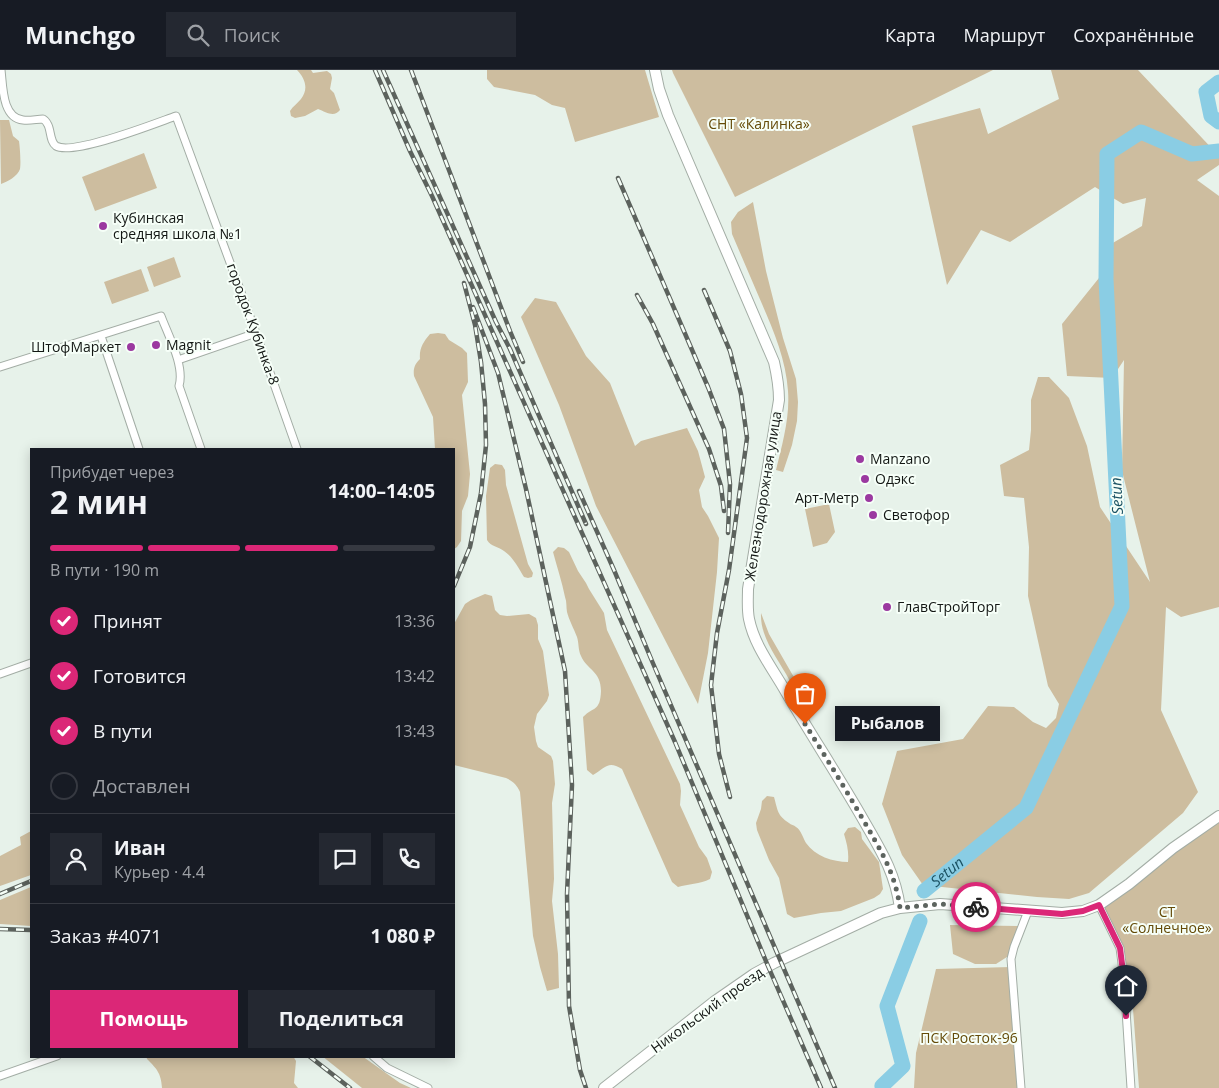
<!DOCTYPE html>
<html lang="ru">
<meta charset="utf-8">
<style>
:root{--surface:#171b24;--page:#242831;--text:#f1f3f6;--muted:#9ea1a6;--line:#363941;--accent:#db2777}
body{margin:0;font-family:"Open Sans",sans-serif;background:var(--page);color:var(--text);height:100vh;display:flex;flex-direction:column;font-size:19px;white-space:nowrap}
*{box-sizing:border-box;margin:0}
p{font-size:16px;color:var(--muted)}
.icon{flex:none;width:28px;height:28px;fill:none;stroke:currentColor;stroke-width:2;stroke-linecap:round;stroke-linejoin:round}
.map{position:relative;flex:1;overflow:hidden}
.panel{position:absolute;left:30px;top:378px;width:425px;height:610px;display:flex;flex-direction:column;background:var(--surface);border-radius:0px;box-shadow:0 2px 12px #0003}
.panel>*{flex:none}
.pin{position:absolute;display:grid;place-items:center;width:42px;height:42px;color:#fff;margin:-51px -21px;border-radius:50% 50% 50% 0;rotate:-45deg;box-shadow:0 0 5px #0007}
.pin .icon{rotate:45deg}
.courier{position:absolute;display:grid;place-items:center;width:50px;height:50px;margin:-25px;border:4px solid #db2777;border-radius:50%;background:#fff;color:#222;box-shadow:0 1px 6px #0007}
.bubble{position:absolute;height:35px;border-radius:0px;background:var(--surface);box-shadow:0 2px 12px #0003;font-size:16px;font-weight:700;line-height:35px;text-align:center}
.summary em{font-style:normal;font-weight:700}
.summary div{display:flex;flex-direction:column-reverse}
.summary{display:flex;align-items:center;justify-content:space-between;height:85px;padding:0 20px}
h1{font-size:32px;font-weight:700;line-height:38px}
.bar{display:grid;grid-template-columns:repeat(4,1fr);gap:8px 5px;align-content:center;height:60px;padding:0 20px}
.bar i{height:6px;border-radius:4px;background:var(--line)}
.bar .active{background:var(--accent)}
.bar p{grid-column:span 4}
.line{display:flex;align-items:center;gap:12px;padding:0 20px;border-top:1px solid var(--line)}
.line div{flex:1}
.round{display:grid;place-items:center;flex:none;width:52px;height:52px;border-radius:0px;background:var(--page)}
ol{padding:0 20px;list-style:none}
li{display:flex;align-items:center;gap:15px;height:55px}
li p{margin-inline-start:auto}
li .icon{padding:5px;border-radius:50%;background:var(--accent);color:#fff;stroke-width:4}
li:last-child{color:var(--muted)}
li i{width:28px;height:28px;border:2px solid var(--line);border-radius:50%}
.primary-button{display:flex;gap:10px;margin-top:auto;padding:10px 20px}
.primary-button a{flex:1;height:58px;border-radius:0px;background:var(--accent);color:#fff;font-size:20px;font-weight:700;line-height:58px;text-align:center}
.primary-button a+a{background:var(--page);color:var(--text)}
header{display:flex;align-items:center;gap:30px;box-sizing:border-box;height:70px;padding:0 25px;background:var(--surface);border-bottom:1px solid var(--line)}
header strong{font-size:24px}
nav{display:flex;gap:28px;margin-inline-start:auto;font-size:18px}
.search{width:350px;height:45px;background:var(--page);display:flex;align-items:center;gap:12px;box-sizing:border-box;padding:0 18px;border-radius:0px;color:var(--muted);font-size:19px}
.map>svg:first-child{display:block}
.green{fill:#cdbd9f}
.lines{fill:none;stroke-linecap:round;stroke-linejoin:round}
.river{stroke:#8acde4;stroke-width:15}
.street-casing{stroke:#a3ada5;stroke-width:9}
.secondary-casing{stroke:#a3ada5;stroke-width:12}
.street{stroke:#fff;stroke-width:7}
.secondary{stroke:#fff;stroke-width:10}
.rail-casing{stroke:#5c625d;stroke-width:4.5}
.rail{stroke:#f6fff8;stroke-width:2.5;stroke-dasharray:8;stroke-linecap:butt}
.done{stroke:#5d645f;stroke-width:5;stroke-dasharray:0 9}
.route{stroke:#db2777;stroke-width:6}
.poi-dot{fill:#9b39a0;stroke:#f6fff8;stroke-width:2}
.labels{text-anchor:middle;stroke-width:4;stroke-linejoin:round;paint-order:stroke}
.park-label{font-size:14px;fill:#644a07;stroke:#f6fff8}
.poi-label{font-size:14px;fill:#131714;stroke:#f6fff8;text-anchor:start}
.street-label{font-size:14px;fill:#131714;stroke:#f6fff8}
.water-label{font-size:15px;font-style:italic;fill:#1b5263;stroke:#f6fff8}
</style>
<header>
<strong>Munchgo</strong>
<div class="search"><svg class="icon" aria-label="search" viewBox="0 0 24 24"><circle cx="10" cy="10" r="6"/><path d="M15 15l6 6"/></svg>Поиск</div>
<nav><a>Карта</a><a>Маршрут</a><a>Сохранённые</a></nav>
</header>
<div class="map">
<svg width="1219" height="1018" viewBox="0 0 1219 1018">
<rect width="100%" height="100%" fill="#e7f2ea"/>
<path class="green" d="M 297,0 L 311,0 L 313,3 L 327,1 L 331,4 L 332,8 L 330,19 L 334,23 L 340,40 C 334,48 326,42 318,39 L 305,46 L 295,48 L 291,46 L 290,41 C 293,36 298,33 301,29 C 309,19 305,8 297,0 Z
M 487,0 L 645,0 L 659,47 L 575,72 L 565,38 L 552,35 L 535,25 L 494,17 L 487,9 Z
M 672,0 L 993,0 L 735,127 L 673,3 Z
M 1051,0 L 1138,0 L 1219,86 L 1219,95 L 1197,110 L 1219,126 L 1219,537 L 1181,547 L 1166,537 L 1161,640 L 1198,722 L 1183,743 L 1089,823 L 1069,829 L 1037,827 L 923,815 L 902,785 L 882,734 L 897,681 L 963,669 L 988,636 L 1014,637 L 1033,652 L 1046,658 L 1056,648 L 1059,634 L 1048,616 L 1028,526 L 1029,477 L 1024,428 L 1004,426 L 1000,395 L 1029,380 L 1031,360 L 1031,330 L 1038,307 L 1049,307 L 1069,328 L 1087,376 L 1100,437 L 1150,512 L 1122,401 L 1124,290 L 1112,308 L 1067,306 L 1062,254 L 1107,198 L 1111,174 L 1142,156 L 1146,128 L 1123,134 L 1095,117 L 1010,172 L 981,160 L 947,215 L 912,56 L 980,38 L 988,64 L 1059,29 Z
M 0,50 L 9,50 L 13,66 L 19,71 C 20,78 21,93 20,99 C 18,106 7,112 1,114 Z
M 144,83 L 157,118 L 95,141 L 82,107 Z
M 753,132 L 766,201 L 783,268 L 796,309 L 798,332 L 797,351 L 792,375 L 783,402 L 776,400 C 782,375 790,348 788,321 C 786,288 772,257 759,227 C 750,206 741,185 732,164 L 731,152 L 738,142 Z
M 174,187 L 181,207 L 154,217 L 147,197 Z
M 141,199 L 149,221 L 112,234 L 104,212 Z
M 535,228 L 556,232 L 586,286 L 610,313 L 635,376 L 641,371 L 687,358 L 698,381 L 705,407 L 699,420 L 702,437 L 708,446 L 719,468 L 717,502 L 708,583 L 698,634 L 596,436 L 559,335 L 521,247 Z
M 438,263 L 445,264 L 449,270 L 462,278 L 467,283 L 468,312 L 462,325 L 470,404 L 468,426 L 462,441 L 461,471 L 457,477 L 454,479 L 454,379 L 435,379 L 433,347 L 414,306 C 413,298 415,294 420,289 C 419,279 423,272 430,264 Z
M 495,394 L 502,395 L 505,400 L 506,415 L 528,494 L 533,503 L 532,507 L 528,508 L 524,507 C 518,497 513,487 504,481 C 498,476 491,477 487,470 L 486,426 L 490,398 Z
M 829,434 L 835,462 L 827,473 L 813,477 L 805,439 Z
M 558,477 L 564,478 L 569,482 L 578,501 L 586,513 L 589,519 L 604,543 L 607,560 L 680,714 L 681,721 L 680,735 L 699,777 L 707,788 L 712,802 L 710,809 C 700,814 688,814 678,817 L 672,812 L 622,699 C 608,690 605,698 593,705 L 587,700 L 583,647 C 594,636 600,642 601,621 C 601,601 587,600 581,586 C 578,580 579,573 577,567 C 574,559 569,550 567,542 C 566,537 567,532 565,527 C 562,512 557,497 553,482 Z
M 485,524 L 492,526 L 495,540 L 500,545 L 507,546 L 529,544 L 536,548 L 538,555 L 538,569 L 543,581 L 549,625 L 547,631 L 537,644 L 534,657 L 536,671 L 538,677 L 551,686 L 553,691 L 555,714 L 552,733 L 554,809 L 552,831 L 558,884 L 559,918 L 547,921 L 540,897 L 533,866 L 520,722 C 517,715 513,711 506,708 L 454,695 L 454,554 L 465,534 L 471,530 Z
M 761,543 L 769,564 L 814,642 L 809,644 C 801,631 793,617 786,604 C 775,585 760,566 761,543 Z
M 767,726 L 774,727 C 778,741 777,745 789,753 C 791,755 794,755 796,757 C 801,760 803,768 806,773 C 815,786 833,792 848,792 C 849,782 847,774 844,764 L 848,758 L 855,757 L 861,762 L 862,769 L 879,792 L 883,819 L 880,824 L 874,828 L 841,841 L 821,843 L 794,848 L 787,844 L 779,808 L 769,790 L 757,760 L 756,753 L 761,739 L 762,731 Z
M 1219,746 L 1219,1018 L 1139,1018 L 1133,939 L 1124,879 L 1099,835 Z
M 31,761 L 31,805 L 0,816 L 0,786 L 21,775 L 20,767 Z
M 31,817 L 31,856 L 0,854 L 0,830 Z
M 950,855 L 1021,856 L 1010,885 L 996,894 L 975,894 L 953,884 Z
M 1011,897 L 1022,1018 L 914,1018 L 916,983 L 936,899 Z
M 146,986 L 293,986 L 296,991 L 294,1013 L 298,1018 L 162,1018 C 161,1003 157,999 147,989 Z
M 322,986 L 362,986 L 400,1013 L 411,1018 L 362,1018 Z"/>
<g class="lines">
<g class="river">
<path d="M 1219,12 L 1206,22 L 1211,46 L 1219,52"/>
<path id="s1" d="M 924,821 L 1026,738 L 1122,536 L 1106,209 L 1107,84 L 1141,62 L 1192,84 L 1219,81"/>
<path d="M 883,1018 L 882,1016 L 903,996 L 887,936 L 920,851"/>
</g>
<defs>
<path id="street" d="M 1,0 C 3,16 2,48 23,50 C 30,51 37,49 43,49 C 45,50 47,53 48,55 C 51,61 50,72 56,76 C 73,86 156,53 176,46 L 256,263 L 297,379
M 101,266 L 139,379
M 178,290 L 256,263
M 0,297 L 161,246 C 168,265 185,296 179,316 L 201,379
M 0,604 L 31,593
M 1099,835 L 1120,878 L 1124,909 L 1131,1018
M 373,986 L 387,998 L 428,1018
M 0,1006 L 57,986
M 1021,1018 L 1011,889 L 1014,877 L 1028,841"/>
<path id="secondary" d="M 655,0 L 659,19 L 668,45 L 774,292 C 777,305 779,317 779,330 L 748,519 C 748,529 747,539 749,549 C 754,574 770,595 783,617 C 808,660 835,701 860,744 C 878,776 895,800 900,838
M 604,1018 L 715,931 L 754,904 L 774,893 L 881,843 L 900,838 L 940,834 L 1062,843 L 1083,841 L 1099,835 L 1129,814 L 1173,778 L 1219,746"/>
</defs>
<use href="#street" class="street-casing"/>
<use href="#secondary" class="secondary-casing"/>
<use href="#street" class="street"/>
<use href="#secondary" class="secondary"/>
<defs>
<path id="rail" d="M 375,0 L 410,81 L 432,126 L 675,672 L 768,896 L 821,1018
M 383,0 L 496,252 L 510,279 L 586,454
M 411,0 L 510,261 L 523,292
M 618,108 L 708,317 L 724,359 L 730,414 L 728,463
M 704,220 L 730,281 L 741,324 L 747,368 L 729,500 L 717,563 L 711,615 L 719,684 L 730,727
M 637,225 L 653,254 L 709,379 L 721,416 L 724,441
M 473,237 L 498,303 L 526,419 L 565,601 L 572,715 L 567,824 L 569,936 L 580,1000 L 586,1018
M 579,421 L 614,500 L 652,591 L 835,1018
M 454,516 L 470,477 L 481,423 L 486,375 L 485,334 L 481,292 L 475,255 L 464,213
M 0,824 L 31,811
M 0,859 L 31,860
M 309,986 L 350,1018"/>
</defs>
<use href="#rail" class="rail-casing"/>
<use href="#rail" class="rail"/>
</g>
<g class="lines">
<path class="done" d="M 805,654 C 824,684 843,715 861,746 C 879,778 895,801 900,838 L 940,834 L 976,837"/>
<path class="route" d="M 976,837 L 1062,844 L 1083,841 L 1099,835 L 1120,878 L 1124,910 L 1126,946"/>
</g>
<g class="poi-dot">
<circle cx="103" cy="156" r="5"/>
<circle cx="156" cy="275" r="5"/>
<circle cx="131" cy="277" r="5"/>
<circle cx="860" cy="389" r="5"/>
<circle cx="865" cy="409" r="5"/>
<circle cx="869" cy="428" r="5"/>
<circle cx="873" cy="445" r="5"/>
<circle cx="887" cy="537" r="5"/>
</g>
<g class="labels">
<g class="park-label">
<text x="759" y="59">СНТ «Калинка»</text>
<text x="1167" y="847">СТ<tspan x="1167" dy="16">«Солнечное»</tspan></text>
<text x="969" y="973">ПСК Росток-96</text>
</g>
<g class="poi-label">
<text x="113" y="153">Кубинская<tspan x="113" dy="16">средняя школа №1</tspan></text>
<text x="166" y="280">Magnit</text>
<text x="121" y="282" text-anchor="end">ШтофМаркет</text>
<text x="870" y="394">Manzano</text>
<text x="875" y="414">Одэкс</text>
<text x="859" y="433" text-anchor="end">Арт-Метр</text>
<text x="883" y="450">Светофор</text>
<text x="897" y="542">ГлавСтройТорг</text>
</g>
<g class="street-label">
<text transform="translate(253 254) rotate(70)" y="5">городок Кубинка-8</text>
<text transform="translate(763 426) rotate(-81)" y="5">Железнодорожная улица</text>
<text transform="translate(707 940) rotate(-36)" y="5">Никольский проезд</text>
</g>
<g class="water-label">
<text transform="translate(1117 426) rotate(-93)" y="5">Setun</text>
<text dy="5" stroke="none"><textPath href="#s1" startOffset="30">Setun</textPath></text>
</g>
</g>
</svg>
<div class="pin" style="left:805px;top:654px;background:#ea580c"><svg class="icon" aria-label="bag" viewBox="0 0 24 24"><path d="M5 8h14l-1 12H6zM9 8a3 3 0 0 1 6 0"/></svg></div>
<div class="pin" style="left:1126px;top:946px;background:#1f2937"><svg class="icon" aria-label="home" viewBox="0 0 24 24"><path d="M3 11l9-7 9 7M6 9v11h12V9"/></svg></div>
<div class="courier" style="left:976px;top:837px"><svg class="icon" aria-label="bike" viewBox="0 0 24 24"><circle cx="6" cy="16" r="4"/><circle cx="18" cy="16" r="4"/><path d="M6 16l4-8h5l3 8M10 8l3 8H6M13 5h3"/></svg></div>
<div class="bubble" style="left:835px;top:636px;width:105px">Рыбалов</div>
<section class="panel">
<div class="summary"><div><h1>2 мин</h1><p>Прибудет через</p></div><em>14:00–14:05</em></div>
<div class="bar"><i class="active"></i><i class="active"></i><i class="active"></i><i></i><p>В пути · 190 m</p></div>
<ol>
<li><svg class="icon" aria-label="check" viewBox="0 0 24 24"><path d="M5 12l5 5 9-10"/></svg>Принят<p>13:36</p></li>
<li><svg class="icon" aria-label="check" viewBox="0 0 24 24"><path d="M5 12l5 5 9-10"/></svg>Готовится<p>13:42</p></li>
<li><svg class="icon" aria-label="check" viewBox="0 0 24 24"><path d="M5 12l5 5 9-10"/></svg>В пути<p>13:43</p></li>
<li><i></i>Доставлен</li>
</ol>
<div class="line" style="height:90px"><a class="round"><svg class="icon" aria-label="person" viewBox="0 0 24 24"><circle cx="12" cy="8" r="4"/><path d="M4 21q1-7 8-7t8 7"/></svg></a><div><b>Иван</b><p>Курьер · 4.4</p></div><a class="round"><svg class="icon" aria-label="chat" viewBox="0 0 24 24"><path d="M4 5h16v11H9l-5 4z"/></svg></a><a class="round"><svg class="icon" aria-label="phone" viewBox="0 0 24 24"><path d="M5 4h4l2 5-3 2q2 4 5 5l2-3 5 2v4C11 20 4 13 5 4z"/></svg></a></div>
<div class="line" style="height:65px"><div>Заказ #4071</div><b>1 080 ₽</b></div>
<div class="primary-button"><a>Помощь</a><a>Поделиться</a></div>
</section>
</div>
